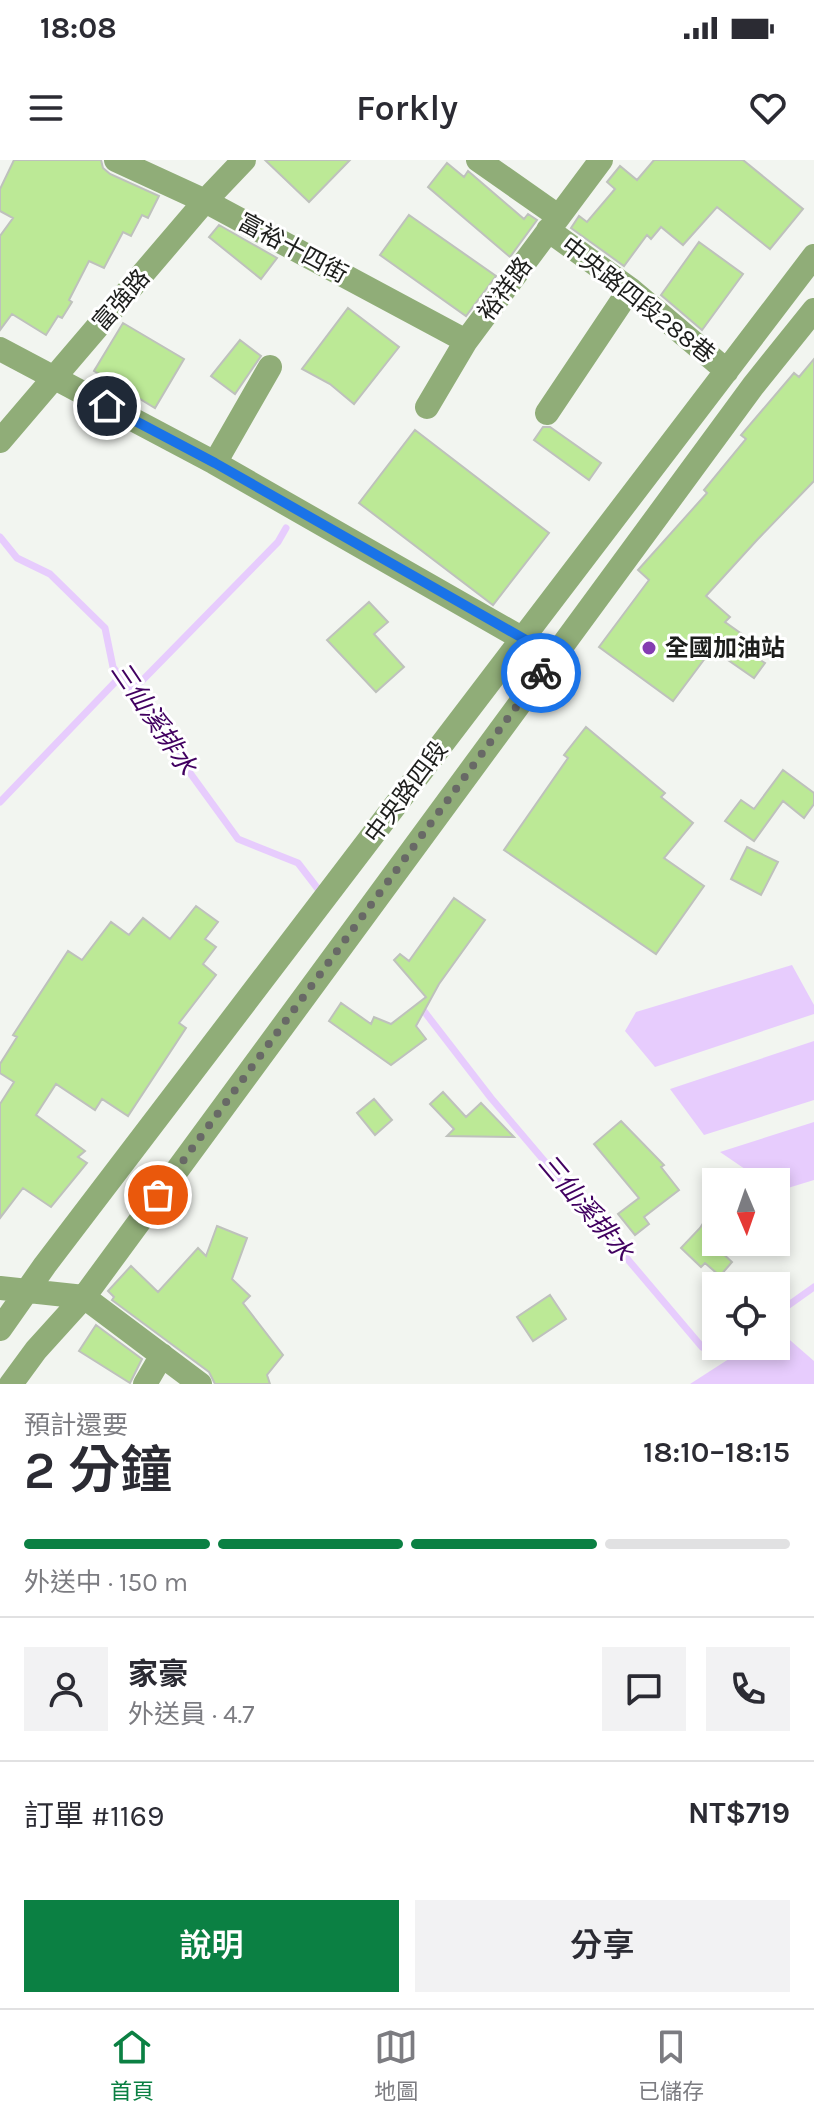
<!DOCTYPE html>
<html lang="zh-TW">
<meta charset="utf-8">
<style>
:root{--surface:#fff;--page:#f2f2f3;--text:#2b2b33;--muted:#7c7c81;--line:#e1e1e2;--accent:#0b8043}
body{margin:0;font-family:Karla,"Noto Sans TC",sans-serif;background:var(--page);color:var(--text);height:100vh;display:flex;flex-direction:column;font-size:30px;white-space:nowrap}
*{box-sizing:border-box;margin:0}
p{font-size:26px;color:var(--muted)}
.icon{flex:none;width:44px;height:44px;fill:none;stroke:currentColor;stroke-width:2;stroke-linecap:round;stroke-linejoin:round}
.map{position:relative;height:1224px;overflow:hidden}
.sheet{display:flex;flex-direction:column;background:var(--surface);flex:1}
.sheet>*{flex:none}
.needle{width:52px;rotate:178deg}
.tools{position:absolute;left:702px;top:1008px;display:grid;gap:16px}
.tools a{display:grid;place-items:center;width:88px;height:88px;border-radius:0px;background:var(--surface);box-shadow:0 4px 12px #0003;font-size:40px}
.pin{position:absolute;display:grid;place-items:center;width:68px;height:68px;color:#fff;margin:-34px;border:4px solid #fff;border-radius:50%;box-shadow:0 2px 8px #0007}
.courier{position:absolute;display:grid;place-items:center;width:80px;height:80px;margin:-40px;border:6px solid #1a73e8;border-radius:50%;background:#fff;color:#222;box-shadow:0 2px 10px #0007}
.headline em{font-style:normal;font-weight:600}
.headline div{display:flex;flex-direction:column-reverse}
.headline{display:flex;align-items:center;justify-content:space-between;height:136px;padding:0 24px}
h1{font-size:52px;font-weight:600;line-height:60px}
.bar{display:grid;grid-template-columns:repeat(4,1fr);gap:12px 8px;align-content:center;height:96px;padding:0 24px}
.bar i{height:10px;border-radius:6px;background:var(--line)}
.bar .current{background:var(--accent)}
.bar p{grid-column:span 4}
.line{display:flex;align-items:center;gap:20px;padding:0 24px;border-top:2px solid var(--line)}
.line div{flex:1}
.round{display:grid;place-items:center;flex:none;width:84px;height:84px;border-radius:0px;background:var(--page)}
.cta{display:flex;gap:16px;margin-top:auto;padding:16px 24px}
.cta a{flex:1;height:92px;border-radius:0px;background:var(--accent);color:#fff;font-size:32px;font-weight:600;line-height:92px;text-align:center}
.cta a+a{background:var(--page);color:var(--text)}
.status{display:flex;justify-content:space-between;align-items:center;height:56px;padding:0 40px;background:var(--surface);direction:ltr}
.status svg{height:22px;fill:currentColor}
header{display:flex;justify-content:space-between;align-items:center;height:104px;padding:0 24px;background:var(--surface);font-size:36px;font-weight:600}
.dock{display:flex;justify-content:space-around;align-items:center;height:112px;border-top:2px solid var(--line);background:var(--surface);font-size:22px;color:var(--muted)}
.dock a{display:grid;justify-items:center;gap:4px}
.dock .current{color:var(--accent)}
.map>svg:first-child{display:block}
.water{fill:#e7ccfd}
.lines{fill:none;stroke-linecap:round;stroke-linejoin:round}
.stream{stroke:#e7ccfd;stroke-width:7}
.building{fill:#bce996;stroke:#bec1bc;stroke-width:2}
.minor{stroke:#90ad78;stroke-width:24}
.done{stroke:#686966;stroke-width:8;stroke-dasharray:0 14.4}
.route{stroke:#1a73e8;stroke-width:10}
.poi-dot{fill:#843db1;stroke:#fff;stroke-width:3}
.labels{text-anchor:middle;stroke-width:6;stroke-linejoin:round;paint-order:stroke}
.street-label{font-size:24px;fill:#1d1e1c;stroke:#fff}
.poi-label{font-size:24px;font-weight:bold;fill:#1d1e1c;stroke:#fff;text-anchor:start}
.water-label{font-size:26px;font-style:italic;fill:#410060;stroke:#fff}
</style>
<div class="status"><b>18:08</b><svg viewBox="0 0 49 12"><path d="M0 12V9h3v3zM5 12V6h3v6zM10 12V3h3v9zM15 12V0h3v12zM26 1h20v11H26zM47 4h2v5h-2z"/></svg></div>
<header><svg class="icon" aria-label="menu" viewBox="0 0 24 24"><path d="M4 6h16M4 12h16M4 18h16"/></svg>Forkly<svg class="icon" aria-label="heart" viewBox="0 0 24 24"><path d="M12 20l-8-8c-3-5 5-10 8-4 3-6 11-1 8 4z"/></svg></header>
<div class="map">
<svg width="814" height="1224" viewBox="0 0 814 1224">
<rect width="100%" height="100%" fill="#f2f5f0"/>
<path class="water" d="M 792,805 L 814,845 L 814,854 L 655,907 L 625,871 L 636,852 Z
M 814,881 L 814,940 L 704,975 L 670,929 Z
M 814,962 L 814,1020 L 778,1031 L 776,1022 L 764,1022 L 720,992 Z
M 776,1168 L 814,1201 L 814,1224 L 690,1224 L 749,1186 L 776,1186 Z"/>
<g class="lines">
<path class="stream" d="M 0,377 L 17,398 L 50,414 L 105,468 L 113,507 L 238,679 L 298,703 L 318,729
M 131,532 L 278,382 L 286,368
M 0,642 L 120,517
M 420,846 L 491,938 L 702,1187 L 718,1194 L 730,1186
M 776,1154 L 814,1127"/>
</g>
<path class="building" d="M 14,0 L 101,0 L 103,8 L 110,14 L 159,36 L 148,58 L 142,55 L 131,76 L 123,72 L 104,108 L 89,101 L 69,140 L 72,142 L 62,158 L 58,156 L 46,175 L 12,154 L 0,170 L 0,76 L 13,58 L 0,51 L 0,29 Z
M 265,0 L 350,0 L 309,42 Z
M 654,0 L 743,0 L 803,49 L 770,89 L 717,47 L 683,85 L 661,67 L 651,79 L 647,75 L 624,106 L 571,68 L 579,56 L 587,62 L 615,29 L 607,22 L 620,6 L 637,20 Z
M 447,3 L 464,17 L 468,11 L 524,59 L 528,54 L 537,60 L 510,97 L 428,27 Z
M 409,55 L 496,116 L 466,156 L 380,95 Z
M 219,65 L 277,98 L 261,119 L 209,77 Z
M 699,82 L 743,114 L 702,170 L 661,135 Z
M 348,148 L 399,187 L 354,244 L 330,224 L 302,209 Z
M 123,163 L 184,199 L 155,248 L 94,211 Z
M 240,180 L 261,196 L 235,234 L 211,216 Z
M 814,199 L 814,321 L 757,380 L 706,436 L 730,457 L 725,462 L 763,489 L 757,498 L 765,503 L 754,518 L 712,489 L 673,541 L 599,487 L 649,420 L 638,410 L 707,333 L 704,330 L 746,279 L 741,275 L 794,213 L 799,217 Z
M 543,267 L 550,267 L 601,303 L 589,320 L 534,280 Z
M 415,270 L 549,373 L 493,445 L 359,343 Z
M 369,442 L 388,462 L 374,474 L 404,507 L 376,532 L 327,480 Z
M 586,567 L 665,633 L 661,637 L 693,663 L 664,698 L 704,726 L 656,794 L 504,690 L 568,598 L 564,595 Z
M 783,610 L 814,633 L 814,644 L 804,658 L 783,641 L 754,681 L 725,661 L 741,640 L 754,649 Z
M 747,687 L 778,702 L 761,735 L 731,719 Z
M 454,738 L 485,760 L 439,824 L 416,866 L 426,879 L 391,905 L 329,861 L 341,843 L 371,864 L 374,857 L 391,864 L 426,837 L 394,800 L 400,794 L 409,801 Z
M 196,746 L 218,762 L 205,779 L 216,787 L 203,804 L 216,815 L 179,863 L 186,868 L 128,956 L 102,939 L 95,950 L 56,924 L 36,955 L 85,991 L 78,997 L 87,1003 L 51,1047 L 23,1028 L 0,1058 L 0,944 L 14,922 L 0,913 L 0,904 L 17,877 L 13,875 L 68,791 L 82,800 L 111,762 L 129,775 L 143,758 L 170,779 Z
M 443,932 L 466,957 L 481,943 L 514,977 L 447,976 L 454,969 L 430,944 Z
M 374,939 L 392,960 L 375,975 L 357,953 Z
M 621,961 L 664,1005 L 661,1007 L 679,1030 L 644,1057 L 649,1064 L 635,1075 L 618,1054 L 639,1038 L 594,984 Z
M 716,1043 L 716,1082 L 720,1086 L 718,1089 L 732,1102 L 720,1116 L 705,1103 L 701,1107 L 681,1088 L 700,1068 Z
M 217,1066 L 247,1078 L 232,1119 L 250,1136 L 243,1143 L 283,1195 L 267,1215 L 270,1224 L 215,1224 L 209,1212 L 112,1140 L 114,1137 L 108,1131 L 131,1106 L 158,1132 L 198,1088 L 206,1096 Z
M 550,1135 L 566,1159 L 533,1181 L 517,1157 Z
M 96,1165 L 142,1199 L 130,1223 L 79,1191 Z"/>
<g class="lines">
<path class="minor" d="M 116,0 L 205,41 L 466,181
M 478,0 L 558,56
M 548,70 L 630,129 L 727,211
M 0,189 L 215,303 L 537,487
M 427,247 L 466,181 L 601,0
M 547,253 L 630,129
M 0,281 L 205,41 L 244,0
M 215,303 L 270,207
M 0,1128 L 84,1137 L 200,1224
M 0,1169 L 45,1105 L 814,96
M 11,1224 L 36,1190 L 84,1137 L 753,226 L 814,150
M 145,1224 L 162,1195"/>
</g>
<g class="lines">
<path class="done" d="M 158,1035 L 541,513"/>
<path class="route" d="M 107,246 L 215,303 L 554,496 L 541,513"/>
</g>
<circle class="poi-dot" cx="649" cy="488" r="8"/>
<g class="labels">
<g class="street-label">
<text transform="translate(293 88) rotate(28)" y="8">富裕十四街</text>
<text transform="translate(505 129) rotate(-53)" y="8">裕祥路</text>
<text transform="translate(121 140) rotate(-49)" y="8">富強路</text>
<text transform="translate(638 140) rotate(38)" y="8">中央路四段288巷</text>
<text transform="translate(406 632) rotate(-53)" y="8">中央路四段</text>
</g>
<g class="poi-label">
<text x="665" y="496">全國加油站</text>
</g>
<g class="water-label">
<text transform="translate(154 558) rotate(56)" y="9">三仙溪排水</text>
<text transform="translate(586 1047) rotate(50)" y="9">三仙溪排水</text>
</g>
</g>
</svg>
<div class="tools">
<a><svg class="needle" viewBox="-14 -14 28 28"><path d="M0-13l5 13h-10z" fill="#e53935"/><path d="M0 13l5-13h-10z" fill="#7c7c81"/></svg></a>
<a><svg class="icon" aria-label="locate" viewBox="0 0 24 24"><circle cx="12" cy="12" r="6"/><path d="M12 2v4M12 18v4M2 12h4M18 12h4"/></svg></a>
</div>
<div class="pin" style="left:158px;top:1035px;background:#ea580c"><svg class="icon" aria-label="bag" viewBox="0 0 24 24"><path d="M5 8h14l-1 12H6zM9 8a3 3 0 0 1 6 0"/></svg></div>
<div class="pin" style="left:107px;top:246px;background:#1f2937"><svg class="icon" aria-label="home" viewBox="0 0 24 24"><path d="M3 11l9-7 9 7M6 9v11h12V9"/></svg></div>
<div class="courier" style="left:541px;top:513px"><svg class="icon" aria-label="bike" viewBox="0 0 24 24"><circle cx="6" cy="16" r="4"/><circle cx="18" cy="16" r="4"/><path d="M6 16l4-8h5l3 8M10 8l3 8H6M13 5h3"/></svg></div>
</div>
<section class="sheet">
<div class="headline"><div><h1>2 分鐘</h1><p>預計還要</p></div><em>18:10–18:15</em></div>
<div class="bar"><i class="current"></i><i class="current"></i><i class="current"></i><i></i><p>外送中 · 150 m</p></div>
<div class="line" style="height:144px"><a class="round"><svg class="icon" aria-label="person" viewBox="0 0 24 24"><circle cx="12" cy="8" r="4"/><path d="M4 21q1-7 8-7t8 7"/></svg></a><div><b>家豪</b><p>外送員 · 4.7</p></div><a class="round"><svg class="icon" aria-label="chat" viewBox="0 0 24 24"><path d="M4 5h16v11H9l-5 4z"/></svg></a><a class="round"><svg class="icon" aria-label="phone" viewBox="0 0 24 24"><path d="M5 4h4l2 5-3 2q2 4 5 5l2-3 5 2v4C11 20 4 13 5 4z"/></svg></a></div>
<div class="line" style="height:104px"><div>訂單 #1169</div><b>NT$719</b></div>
<div class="cta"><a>說明</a><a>分享</a></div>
</section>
<nav class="dock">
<a class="current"><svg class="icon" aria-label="home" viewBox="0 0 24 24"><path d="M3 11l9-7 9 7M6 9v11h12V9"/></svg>首頁</a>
<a><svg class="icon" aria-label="map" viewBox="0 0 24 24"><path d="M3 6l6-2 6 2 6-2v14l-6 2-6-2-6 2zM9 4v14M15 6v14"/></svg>地圖</a>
<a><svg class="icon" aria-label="saved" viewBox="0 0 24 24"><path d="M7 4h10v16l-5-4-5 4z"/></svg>已儲存</a>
</nav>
